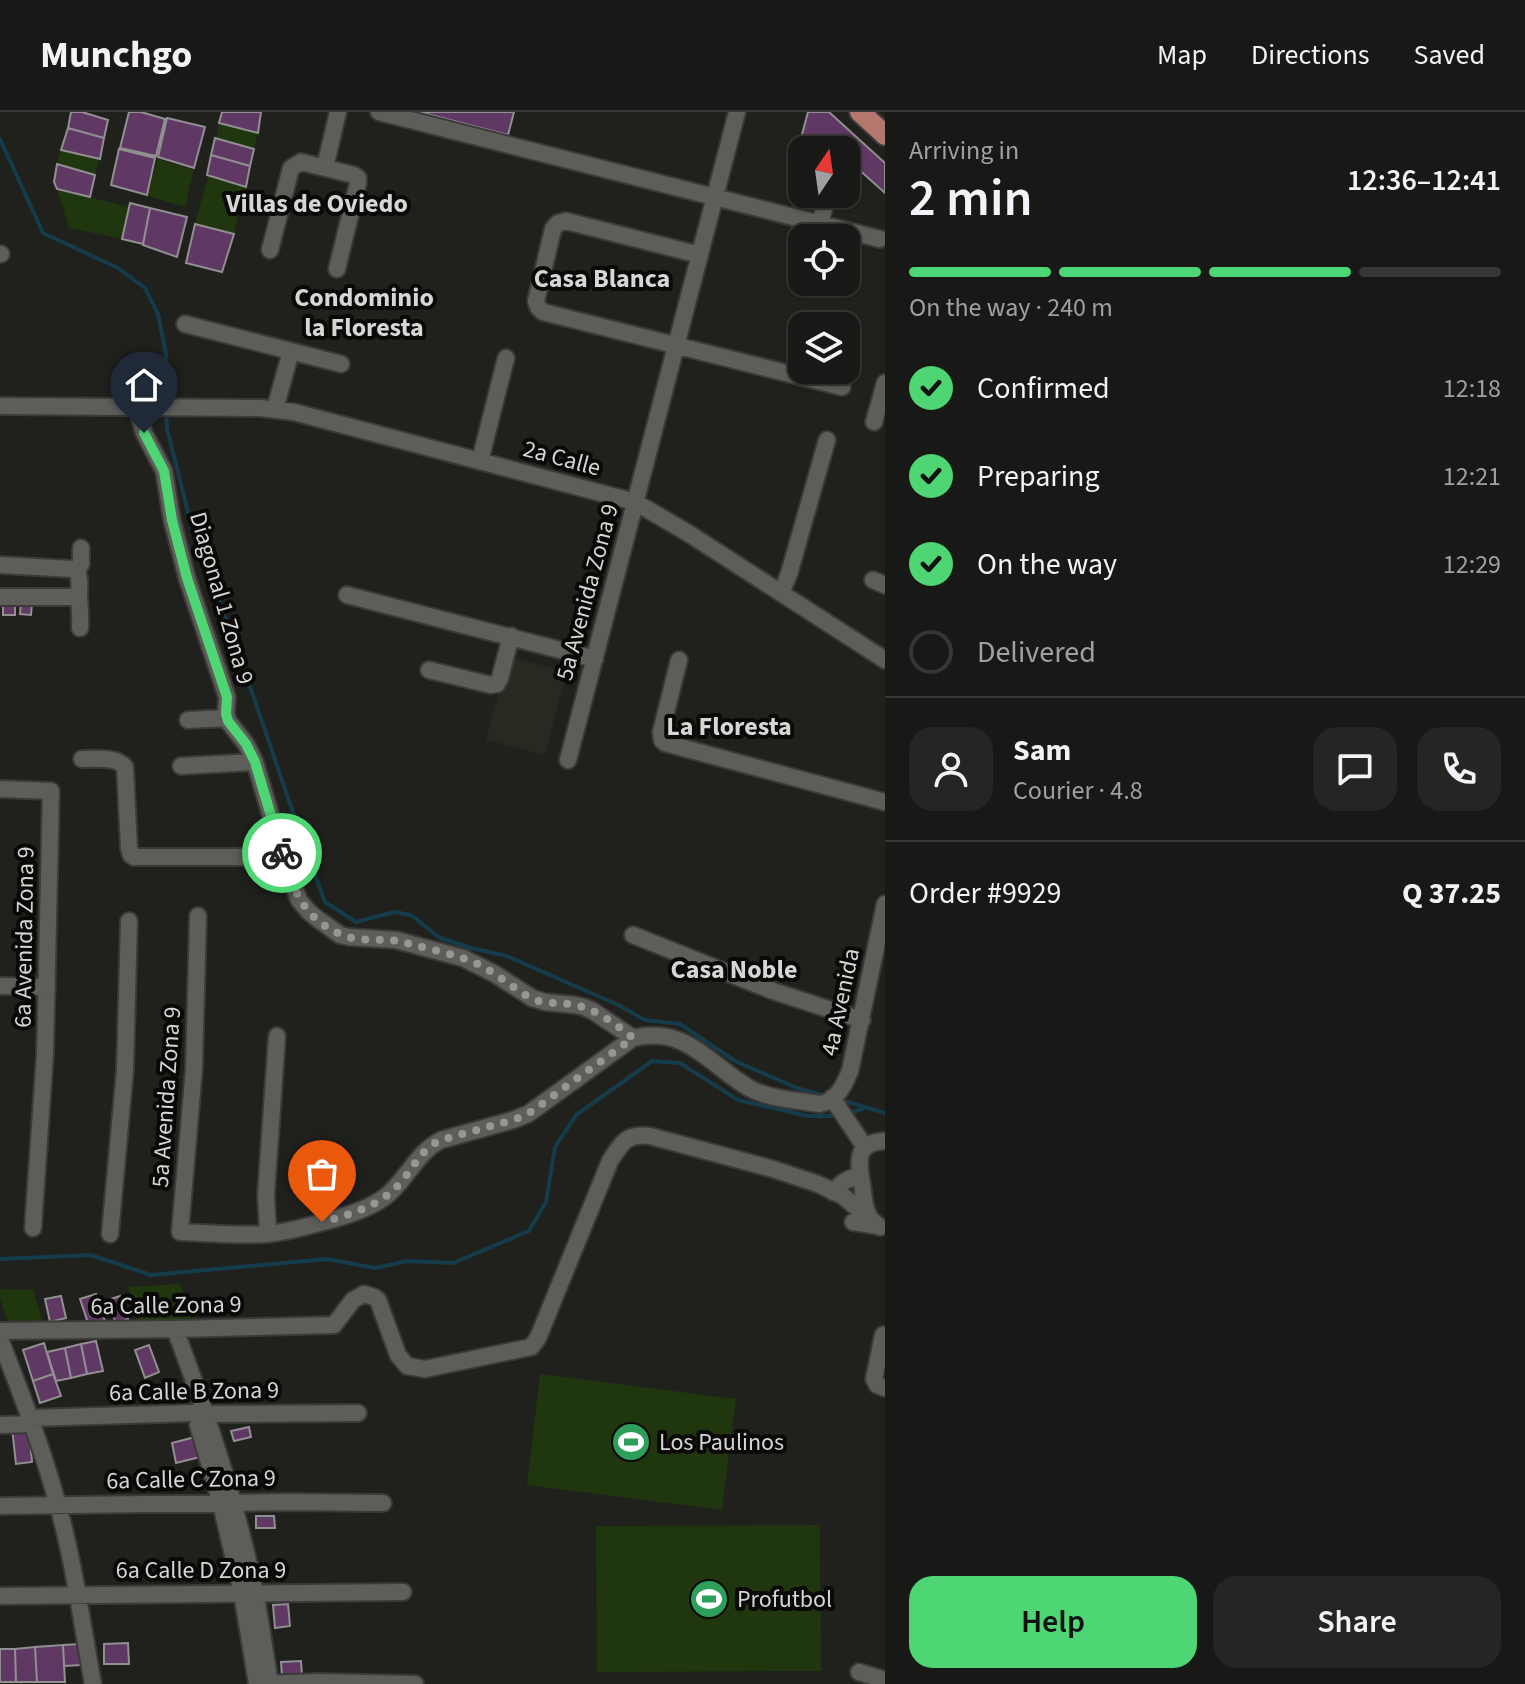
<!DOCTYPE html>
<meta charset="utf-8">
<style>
:root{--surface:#181816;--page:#252523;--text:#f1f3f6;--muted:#9fa0a1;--line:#363735;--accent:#4ed675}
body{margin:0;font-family:"Source Sans 3",sans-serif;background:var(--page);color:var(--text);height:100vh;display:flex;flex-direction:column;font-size:30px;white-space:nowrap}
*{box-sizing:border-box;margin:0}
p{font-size:26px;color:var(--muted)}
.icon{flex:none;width:44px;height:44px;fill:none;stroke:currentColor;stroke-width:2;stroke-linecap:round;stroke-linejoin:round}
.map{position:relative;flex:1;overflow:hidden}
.side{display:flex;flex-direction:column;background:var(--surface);width:640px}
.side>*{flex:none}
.needle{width:52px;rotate:13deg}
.buttons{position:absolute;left:788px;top:24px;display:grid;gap:16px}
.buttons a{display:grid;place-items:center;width:72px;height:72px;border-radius:16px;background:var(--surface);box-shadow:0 2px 6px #0004,0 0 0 2px var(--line);font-size:40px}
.pin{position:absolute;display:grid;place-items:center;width:68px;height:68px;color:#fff;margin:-82px -34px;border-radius:50% 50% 50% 0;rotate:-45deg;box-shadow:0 0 8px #0007}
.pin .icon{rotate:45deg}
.courier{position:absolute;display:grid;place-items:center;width:80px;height:80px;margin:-40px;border:6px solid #4ed675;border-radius:50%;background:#fff;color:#222;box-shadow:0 2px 10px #0007}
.summary em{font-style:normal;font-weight:600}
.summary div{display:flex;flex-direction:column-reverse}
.summary{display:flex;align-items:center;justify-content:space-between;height:136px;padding:0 24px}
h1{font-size:52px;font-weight:600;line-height:60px}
.bar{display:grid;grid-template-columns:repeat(4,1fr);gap:12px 8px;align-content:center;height:96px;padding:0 24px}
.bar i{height:10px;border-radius:6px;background:var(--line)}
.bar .current{background:var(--accent)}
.bar p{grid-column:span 4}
.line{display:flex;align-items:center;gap:20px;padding:0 24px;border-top:2px solid var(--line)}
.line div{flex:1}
.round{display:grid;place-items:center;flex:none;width:84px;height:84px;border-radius:24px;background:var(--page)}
ol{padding:0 24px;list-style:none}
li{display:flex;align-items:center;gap:24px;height:88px}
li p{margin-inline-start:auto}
li .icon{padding:8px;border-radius:50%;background:var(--accent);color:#111;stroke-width:4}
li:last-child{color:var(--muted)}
li i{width:44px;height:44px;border:4px solid var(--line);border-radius:50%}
.cta{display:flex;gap:16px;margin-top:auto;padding:16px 24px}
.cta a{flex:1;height:92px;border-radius:24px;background:var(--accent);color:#111;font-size:32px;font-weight:600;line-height:92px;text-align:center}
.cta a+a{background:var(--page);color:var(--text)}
header{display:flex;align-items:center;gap:48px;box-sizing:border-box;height:112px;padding:0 40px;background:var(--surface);border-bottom:2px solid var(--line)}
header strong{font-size:38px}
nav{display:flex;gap:44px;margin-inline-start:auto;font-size:28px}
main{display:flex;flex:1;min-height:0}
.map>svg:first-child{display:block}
.built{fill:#2a2921}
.green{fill:#1f360f}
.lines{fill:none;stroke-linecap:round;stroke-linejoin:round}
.stream{stroke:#153c4a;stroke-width:4}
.building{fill:#5f3964;stroke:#918f92;stroke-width:2}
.minor-casing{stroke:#3b3a38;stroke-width:20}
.major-casing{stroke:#3b3a38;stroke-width:24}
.minor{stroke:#5d5d5a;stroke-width:16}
.major{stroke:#b3776d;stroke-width:20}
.done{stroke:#969694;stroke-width:8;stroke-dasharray:0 14.4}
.route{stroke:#4ed675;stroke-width:10}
.labels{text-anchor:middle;stroke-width:8;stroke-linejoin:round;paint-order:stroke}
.street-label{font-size:24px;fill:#d6d6d4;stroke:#0a0908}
.poi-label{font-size:24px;fill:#d6d6d4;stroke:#0a0908;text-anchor:start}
.neighbourhood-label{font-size:26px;font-weight:bold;fill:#d6d6d4;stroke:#0a0908}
</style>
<header>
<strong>Munchgo</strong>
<nav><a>Map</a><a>Directions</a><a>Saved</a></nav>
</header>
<main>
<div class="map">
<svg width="885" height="1572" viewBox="0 0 885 1572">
<rect width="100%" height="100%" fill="#20201d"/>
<path class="built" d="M 508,544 L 567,560 L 545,643 L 486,628 Z"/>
<path class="green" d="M 219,11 L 258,21 L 254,37 L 216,26 Z
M 61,38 L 99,48 L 95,63 L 57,52 Z
M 157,47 L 194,58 L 185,95 L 148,84 Z
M 208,65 L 246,75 L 234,122 L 195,112 Z
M 57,77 L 129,95 L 122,127 L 69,116 Z
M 179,1172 L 200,1211 L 136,1207 L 128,1175 Z
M 0,1177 L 33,1178 L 44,1213 L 9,1214 L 0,1185 Z
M 540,1262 L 736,1287 L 722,1398 L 527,1373 Z
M 820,1413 L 821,1559 L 597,1560 L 596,1414 Z"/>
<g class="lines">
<path class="stream" d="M 0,27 L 43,121 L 118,156 L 145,176 L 158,202 L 166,242 L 166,290
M 166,299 L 167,317 L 191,412 L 254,586 L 304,733 L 325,790 L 356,810 L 394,800 L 411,803 L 440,826 L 471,836 L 507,844 L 616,892 L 645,908 L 680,912 L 735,949 L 797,976 L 825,984
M 841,988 L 885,1001
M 847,1002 L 865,996
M 0,1147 L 91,1143 L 151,1163 L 327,1147 L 375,1156 L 408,1149 L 453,1151 L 529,1119 L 546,1090 L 555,1035 L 576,1003 L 652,949 L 680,951 L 738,988 L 808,1004 L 838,1004"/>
</g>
<path class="building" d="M 71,0 L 82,0 L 108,8 L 104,26 L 68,16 Z
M 129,0 L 141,0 L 165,7 L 156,44 L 120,36 Z
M 222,0 L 261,0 L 258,21 L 219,11 Z
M 419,0 L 514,0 L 508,23 Z
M 808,0 L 829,0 L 885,51 L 885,81 L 846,46 L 846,38 L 837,38 L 833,35 L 801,26 Z
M 167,6 L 205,15 L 194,56 L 158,45 Z
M 68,16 L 104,26 L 100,47 L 61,38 Z
M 215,26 L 254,37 L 250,54 L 211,43 Z
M 119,37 L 155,46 L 147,83 L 111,73 Z
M 211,43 L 250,54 L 246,75 L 207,63 Z
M 57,52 L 95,63 L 90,85 L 57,77 L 54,70 Z
M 130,91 L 150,96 L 143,132 L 122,127 Z
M 150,96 L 187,105 L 177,145 L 143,133 Z
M 195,112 L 234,122 L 222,160 L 186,151 Z
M 3,490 L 15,490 L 15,503 L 3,503 Z
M 21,490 L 32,491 L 31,503 L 20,502 Z
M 96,1182 L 105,1209 L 89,1214 L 80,1187 Z
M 61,1184 L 66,1206 L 50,1210 L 45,1187 Z
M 120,1184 L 128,1207 L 116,1212 L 108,1188 Z
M 96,1229 L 103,1259 L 87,1262 L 81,1232 Z
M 44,1231 L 53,1262 L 33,1269 L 23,1238 Z
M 81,1232 L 87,1262 L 71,1266 L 65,1236 Z
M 149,1233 L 159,1260 L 145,1266 L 135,1238 Z
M 65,1236 L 71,1266 L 56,1269 L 47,1240 Z
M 53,1262 L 61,1284 L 40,1291 L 33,1269 Z
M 29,1314 L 32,1350 L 16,1352 L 12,1316 Z
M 249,1315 L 251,1325 L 234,1329 L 231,1319 Z
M 195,1325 L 200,1345 L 176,1351 L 172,1331 Z
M 256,1404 L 274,1404 L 275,1416 L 256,1416 Z
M 288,1492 L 290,1514 L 275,1516 L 273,1493 Z
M 128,1531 L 129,1552 L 104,1552 L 104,1532 Z
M 81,1532 L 82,1553 L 64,1554 L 63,1533 Z
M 63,1533 L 65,1570 L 37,1570 L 35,1535 Z
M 35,1535 L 37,1570 L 16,1570 L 15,1537 Z
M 0,1537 L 15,1537 L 16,1570 L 0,1570 Z
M 301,1549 L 302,1564 L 282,1565 L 281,1550 Z"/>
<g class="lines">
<defs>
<path id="minor" d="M 379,0 L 880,127
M 325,55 L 338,0
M 820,112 L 828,82
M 270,138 L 291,56 L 301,50 L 354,63 L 358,66 L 358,71 L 337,157
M 0,142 L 1,142
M 700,143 L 566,109 L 558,111 L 553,117 L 536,189 L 538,195 L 543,200 L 842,275
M 185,212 L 341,252
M 0,294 L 260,296 L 294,300 L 324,308 L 635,390 L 688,421 L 885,548
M 137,296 L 144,321 L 164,359 L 172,408 L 187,466 L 227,585 L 226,602 L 228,609 L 246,632 L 255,650 L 283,745 L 299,788 L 309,800 L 319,808 L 340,823 L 349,825 L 396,828 L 463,846 L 495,862 L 532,886 L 545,890 L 575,893 L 584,895 L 593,899 L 633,926
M 275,297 L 291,239
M 874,310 L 885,271
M 480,349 L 506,246
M 0,453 L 73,457 L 77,460
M 873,468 L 885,473
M 781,481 L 789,462 L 827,328
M 347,483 L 595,547
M 0,485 L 72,485 L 78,482
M 80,516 C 81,504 79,492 79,480 C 79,472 81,468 77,460 L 81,452 L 81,436
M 679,548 L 661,620 L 662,628 L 665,631 L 885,690
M 429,558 L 491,573 L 497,572 L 500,566 L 511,524
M 188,608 L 227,606
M 82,647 C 96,647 116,644 125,655 L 129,736 L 131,743 L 134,745 L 283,745
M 568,648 L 737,0
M 181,654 L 255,650
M 0,677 L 51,679 L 45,942 L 33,1116
M 198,804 L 194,956 L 180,1120 C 209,1121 238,1124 267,1122 C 290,1120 312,1113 334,1107 C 352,1102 370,1096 385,1085 C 407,1068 416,1041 441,1028 L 513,1008 L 528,1002 L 633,926 C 687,913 710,954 751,977 C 770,987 797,988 819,992 C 836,990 844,974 850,959 L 885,792
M 633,823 L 773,879 L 862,908
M 0,874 L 47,875
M 832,986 L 865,1035
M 833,1080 C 842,1070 848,1066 860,1064
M 869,1104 C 863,1093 864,1084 862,1072 C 858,1049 855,1030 885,1029
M 853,1110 L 879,1114
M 110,1122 L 125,958 L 129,809
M 268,1122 L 266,1082 L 277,924
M 175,1217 C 207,1303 237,1391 255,1481 C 261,1511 265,1542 270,1572
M 0,1219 L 175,1217 L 334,1213 L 353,1188 L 364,1182 L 374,1185 L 378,1188 L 398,1243 L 407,1254 L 425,1257 L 531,1235 L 538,1226 L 610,1049 C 622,1030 627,1021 650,1024 L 773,1057 L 818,1072 L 843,1084 L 880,1115
M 883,1223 L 874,1267 L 877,1273 L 885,1276
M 0,1227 C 21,1281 42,1335 57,1390 C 74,1449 82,1512 93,1572
M 30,1306 L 194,1301 L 206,1302 L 358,1301
M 0,1313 L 32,1312
M 198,1313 L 221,1392 L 242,1481 L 257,1572
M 0,1394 L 290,1390 L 383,1391
M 0,1484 L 403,1480
M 859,1560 L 885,1568
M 261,1572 L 318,1570 L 415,1572"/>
<path id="major" d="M 860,0 L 885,23"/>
</defs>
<use href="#minor" class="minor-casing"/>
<use href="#major" class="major-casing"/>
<use href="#minor" class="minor"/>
<use href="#major" class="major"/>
</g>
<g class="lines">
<path class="done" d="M 282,741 C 294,778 302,805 340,822 C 360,832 385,824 406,831 C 431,838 458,842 482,854 C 500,864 515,878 533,887 C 546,893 561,890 575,893 C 596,897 617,913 633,926 L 528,1002 L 513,1008 L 441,1028 C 421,1037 415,1054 401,1070 C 381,1094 352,1102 322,1110"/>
<path class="route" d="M 144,321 L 164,359 L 172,408 L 187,466 L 227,585 L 226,602 L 228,609 L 246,632 L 255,650 L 282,741"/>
</g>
<defs>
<symbol id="stadium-disc" viewBox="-11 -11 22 22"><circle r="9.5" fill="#2e9e5b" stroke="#0a0908"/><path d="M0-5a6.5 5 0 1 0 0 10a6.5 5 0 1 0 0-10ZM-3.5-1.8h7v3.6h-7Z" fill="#fff"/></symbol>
</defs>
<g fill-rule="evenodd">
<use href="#stadium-disc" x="609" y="1308" width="44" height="44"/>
<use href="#stadium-disc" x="687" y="1465" width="44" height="44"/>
</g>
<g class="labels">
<g class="street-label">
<text transform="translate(562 346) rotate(15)" y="8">2a Calle</text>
<text transform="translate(587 480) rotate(-75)" y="8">5a Avenida Zona 9</text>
<text transform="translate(222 486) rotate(74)" y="8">Diagonal 1 Zona 9</text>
<text transform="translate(24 825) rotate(-89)" y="8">6a Avenida Zona 9</text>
<text transform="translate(840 890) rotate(-78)" y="8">4a Avenida</text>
<text transform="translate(166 985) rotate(-86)" y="8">5a Avenida Zona 9</text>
<text transform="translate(166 1193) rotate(-1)" y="8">6a Calle Zona 9</text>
<text transform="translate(194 1279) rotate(-1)" y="8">6a Calle B Zona 9</text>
<text transform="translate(191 1367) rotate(-1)" y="8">6a Calle C Zona 9</text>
<text x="201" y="1466">6a Calle D Zona 9</text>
</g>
<g class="poi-label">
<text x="659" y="1338">Los Paulinos</text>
<text x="737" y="1495">Profutbol</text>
</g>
<g class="neighbourhood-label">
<text x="317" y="100">Villas de Oviedo</text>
<text x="602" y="175">Casa Blanca</text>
<text x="364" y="194">Condominio<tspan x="364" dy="30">la Floresta</tspan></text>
<text x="729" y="623">La Floresta</text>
<text x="734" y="866">Casa Noble</text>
</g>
</g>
</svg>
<div class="buttons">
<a><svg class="needle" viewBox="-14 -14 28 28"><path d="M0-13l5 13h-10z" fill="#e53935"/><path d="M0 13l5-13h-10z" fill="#9fa0a1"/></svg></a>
<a><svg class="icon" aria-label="locate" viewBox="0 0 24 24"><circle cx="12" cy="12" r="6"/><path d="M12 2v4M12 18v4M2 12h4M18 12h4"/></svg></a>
<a><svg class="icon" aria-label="layers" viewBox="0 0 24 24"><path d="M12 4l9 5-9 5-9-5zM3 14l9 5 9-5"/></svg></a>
</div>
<div class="pin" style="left:322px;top:1110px;background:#ea580c"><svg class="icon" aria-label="bag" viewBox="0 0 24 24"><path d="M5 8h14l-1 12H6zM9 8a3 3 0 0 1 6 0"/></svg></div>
<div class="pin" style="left:144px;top:321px;background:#1f2937"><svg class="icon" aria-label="home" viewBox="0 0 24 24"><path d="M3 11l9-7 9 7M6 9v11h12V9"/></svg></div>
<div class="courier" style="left:282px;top:741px"><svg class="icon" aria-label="bike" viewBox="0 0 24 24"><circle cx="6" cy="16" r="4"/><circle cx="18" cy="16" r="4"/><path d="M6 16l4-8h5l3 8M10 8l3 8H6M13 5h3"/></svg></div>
</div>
<section class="side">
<div class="summary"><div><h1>2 min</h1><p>Arriving in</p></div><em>12:36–12:41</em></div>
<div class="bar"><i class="current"></i><i class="current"></i><i class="current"></i><i></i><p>On the way · 240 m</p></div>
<ol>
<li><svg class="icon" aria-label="check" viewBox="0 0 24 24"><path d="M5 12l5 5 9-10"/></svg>Confirmed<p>12:18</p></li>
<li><svg class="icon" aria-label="check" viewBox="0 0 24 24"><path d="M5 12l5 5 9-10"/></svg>Preparing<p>12:21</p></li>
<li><svg class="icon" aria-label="check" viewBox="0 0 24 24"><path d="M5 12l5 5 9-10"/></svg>On the way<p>12:29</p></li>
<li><i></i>Delivered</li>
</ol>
<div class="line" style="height:144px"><a class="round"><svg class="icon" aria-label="person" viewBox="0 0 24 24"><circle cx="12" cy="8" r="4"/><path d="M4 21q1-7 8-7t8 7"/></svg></a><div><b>Sam</b><p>Courier · 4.8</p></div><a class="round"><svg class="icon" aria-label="chat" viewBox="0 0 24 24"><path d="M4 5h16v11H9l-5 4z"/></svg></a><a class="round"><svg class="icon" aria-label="phone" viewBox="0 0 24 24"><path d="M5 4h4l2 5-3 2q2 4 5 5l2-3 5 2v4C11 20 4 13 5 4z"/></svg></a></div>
<div class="line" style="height:104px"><div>Order #9929</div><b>Q 37.25</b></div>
<div class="cta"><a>Help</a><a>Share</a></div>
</section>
</main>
